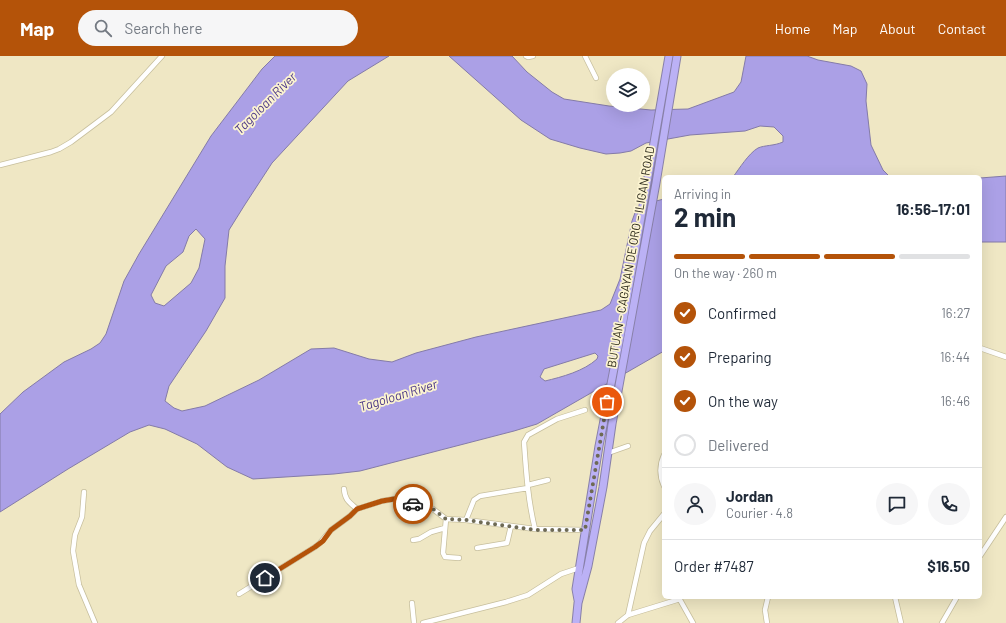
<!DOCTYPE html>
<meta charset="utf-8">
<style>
:root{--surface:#fff;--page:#f6f6f7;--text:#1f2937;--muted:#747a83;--line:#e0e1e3;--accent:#b45309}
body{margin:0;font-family:Barlow,sans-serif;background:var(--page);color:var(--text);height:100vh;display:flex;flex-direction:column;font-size:15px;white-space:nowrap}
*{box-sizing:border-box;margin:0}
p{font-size:13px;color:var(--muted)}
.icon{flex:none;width:22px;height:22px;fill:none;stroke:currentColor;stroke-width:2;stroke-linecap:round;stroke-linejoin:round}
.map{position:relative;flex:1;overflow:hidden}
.drawer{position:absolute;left:662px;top:119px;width:320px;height:424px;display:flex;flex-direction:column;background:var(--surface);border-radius:6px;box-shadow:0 4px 16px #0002}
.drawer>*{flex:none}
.fabs{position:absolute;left:606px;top:12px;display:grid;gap:8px}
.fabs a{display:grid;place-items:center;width:44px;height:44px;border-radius:50%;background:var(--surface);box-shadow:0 4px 16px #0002;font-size:20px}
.pin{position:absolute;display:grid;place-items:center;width:34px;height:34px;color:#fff;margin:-17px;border:2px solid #fff;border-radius:50%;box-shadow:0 1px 4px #0007}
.courier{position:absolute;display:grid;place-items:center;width:40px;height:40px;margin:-20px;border:3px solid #b45309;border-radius:50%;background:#fff;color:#222;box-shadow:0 1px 5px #0007}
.headline em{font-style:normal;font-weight:700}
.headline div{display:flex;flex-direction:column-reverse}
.headline{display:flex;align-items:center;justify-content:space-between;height:68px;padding:0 12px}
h1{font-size:26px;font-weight:700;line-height:30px}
.bar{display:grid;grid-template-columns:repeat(4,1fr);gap:6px 4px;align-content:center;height:48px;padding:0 12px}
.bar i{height:5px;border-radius:3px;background:var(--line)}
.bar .selected{background:var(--accent)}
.bar p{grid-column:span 4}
.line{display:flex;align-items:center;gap:10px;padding:0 12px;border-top:1px solid var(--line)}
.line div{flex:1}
.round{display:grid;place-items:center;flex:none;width:42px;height:42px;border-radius:21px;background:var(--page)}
ol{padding:0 12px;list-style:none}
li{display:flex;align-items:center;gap:12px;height:44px}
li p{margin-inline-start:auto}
li .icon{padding:4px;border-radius:50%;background:var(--accent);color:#fff;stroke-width:4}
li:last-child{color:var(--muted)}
li i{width:22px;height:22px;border:2px solid var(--line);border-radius:50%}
header{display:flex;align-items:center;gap:24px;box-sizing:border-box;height:56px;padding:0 20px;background:var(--accent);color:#fff}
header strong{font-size:19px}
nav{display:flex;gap:22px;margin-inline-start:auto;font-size:14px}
.search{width:280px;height:36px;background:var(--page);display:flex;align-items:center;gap:10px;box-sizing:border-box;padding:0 14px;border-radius:22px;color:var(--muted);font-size:15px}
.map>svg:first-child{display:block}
.water{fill:#aba0e6;stroke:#847ba8;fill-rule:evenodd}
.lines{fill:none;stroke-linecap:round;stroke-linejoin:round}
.minor-casing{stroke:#c7bf9d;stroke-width:6}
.highway-casing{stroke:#8880a8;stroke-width:9}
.minor{stroke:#fff;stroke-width:4.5}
.highway{stroke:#bbb1f5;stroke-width:7}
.done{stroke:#6e6a54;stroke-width:4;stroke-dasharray:0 7.2}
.route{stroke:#b45309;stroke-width:5}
.labels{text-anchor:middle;stroke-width:3.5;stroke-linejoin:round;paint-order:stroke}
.street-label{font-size:12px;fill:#292618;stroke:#fcf4d1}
.water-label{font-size:13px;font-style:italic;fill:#4a3687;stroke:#fcf4d1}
</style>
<header>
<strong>Map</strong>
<div class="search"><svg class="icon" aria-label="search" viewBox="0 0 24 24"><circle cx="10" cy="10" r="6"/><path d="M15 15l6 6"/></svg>Search here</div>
<nav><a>Home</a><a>Map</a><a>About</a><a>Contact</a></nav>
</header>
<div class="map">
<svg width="1006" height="567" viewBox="0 0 1006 567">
<rect width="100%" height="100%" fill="#efe7c4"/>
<path class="water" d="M 275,0 L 389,0 L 348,25 L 272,107 L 244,150 L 229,174 L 225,210 L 225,242 L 206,275 L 169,330 L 165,345 L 174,352 L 182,355 L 205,350 L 259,324 L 311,293 L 334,292 L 369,303 L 392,306 L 416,297 L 476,281 L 601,254 L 610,248 L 620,223 L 632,165 L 636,154 L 640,149 L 664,143 L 664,295 L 537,368 L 514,375 L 360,415 L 334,418 L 253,423 L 227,411 L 197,388 L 165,373 L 149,369 L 130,376 L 68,413 L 0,456 L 0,358 L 23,336 L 64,306 L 91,293 L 100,287 L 106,278 L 124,225 L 139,198 L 211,80 L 262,13 ZM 196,173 L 205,183 L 199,212 L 191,227 L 164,250 L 155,247 L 151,239 L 166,210 L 183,196 L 189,180 ZM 595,297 L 598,300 L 597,303 C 584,315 562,321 545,325 L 540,321 L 544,313 Z
M 449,0 L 512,0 L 527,16 L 552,36 L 564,43 L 609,50 L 651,54 L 688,53 L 734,36 L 741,26 L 746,0 L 807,0 L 818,4 L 851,10 L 861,15 L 867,28 L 866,45 L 871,89 L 883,114 L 890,121 L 733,121 C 739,113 749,97 758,92 C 765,89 774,90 783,86 L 783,80 L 774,71 L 760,70 L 745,75 L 690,79 L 646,87 L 631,95 L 620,97 L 606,98 L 580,92 L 550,83 L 521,64 Z
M 1006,120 L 1006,186 L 980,186 L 980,122 Z"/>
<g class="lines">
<defs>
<path id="minor" d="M 526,0 L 528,1 L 533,0
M 585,0 L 596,22
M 0,109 L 51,96 L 59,93 L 71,86 L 111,56 L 162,0
M 980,292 L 1006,301
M 608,397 L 628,390
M 664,399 C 659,410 659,419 664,430
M 528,429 L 548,424
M 344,433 C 345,444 349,446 357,453
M 84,436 L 82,461 L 75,479 L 73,495 L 79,529 L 95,567
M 466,464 L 474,444 L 480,440 L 528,432
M 535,473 C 528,445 526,415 524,386 L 528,379 L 557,363 L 585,354
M 413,484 L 419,483 L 431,476 L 445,472
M 477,492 L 507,487 L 511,470
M 980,500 L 1006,461
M 459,502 L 445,501 L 443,497 L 446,463 L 466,464 L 535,473 L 585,474
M 239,538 L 315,491 L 320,487 L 331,474 L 350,460 L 357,453 L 382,445 L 394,443 L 405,445 L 433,453 L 446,463
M 895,541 L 901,567
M 679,542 L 693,567
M 412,547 L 414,567
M 628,559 L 644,487 L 650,475 L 664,458
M 423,567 L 506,546 L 528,539 L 561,518 L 579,512
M 618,567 L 628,559 L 680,543
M 767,567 L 765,554 L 768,541
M 942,567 L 957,541"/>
<path id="highway" d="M 578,544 L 576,533 L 599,390 L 622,271 L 669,0
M 576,567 L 578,547 L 588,510 L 603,431 L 612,368 L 656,127 L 677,0"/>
</defs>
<use href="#minor" class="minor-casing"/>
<use href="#highway" class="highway-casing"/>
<use href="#minor" class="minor"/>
<use href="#highway" class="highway"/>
</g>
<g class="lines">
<path class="done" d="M 413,448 L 433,453 L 446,463 L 466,464 L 535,474 L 585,474 L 607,346"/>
<path class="route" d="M 265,522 L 315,491 L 323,485 L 331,474 L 350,460 L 357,453 L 382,445 L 394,443 L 413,448"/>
</g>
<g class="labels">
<g class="street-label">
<text transform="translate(631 201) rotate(-80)" y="4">BUTUAN – CAGAYAN DE ORO – ILIGAN ROAD</text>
</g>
<g class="water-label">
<text transform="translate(265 47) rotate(-45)" y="5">Tagoloan River</text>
<text transform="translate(398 339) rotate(-17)" y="5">Tagoloan River</text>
</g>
</g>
</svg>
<div class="fabs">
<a><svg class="icon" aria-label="layers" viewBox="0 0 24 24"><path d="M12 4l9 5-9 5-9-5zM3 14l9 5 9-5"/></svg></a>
</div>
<div class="pin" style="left:607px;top:346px;background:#ea580c"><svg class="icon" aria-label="bag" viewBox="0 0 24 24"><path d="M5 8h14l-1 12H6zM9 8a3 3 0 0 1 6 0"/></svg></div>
<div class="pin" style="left:265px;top:522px;background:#1f2937"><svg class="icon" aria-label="home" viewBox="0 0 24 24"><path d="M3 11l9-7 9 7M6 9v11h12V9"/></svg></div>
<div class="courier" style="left:413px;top:448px"><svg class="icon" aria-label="car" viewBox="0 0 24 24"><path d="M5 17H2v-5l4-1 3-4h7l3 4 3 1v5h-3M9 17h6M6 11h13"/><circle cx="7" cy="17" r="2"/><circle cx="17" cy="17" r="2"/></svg></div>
<section class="drawer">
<div class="headline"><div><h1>2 min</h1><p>Arriving in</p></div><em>16:56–17:01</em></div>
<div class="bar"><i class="selected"></i><i class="selected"></i><i class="selected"></i><i></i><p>On the way · 260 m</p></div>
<ol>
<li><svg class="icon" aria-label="check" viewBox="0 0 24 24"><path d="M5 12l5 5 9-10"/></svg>Confirmed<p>16:27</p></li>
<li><svg class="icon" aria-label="check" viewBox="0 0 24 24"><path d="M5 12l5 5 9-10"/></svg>Preparing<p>16:44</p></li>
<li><svg class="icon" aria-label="check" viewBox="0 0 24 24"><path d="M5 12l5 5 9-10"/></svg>On the way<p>16:46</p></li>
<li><i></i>Delivered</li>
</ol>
<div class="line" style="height:72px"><a class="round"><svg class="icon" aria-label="person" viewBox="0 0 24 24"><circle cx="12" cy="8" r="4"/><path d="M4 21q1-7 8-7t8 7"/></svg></a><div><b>Jordan</b><p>Courier · 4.8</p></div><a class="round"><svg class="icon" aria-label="chat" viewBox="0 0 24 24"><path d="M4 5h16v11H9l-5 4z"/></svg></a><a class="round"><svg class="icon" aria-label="phone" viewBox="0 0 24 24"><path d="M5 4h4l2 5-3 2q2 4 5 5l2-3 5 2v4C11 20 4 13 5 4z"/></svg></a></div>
<div class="line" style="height:52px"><div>Order #7487</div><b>$16.50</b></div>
</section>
</div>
